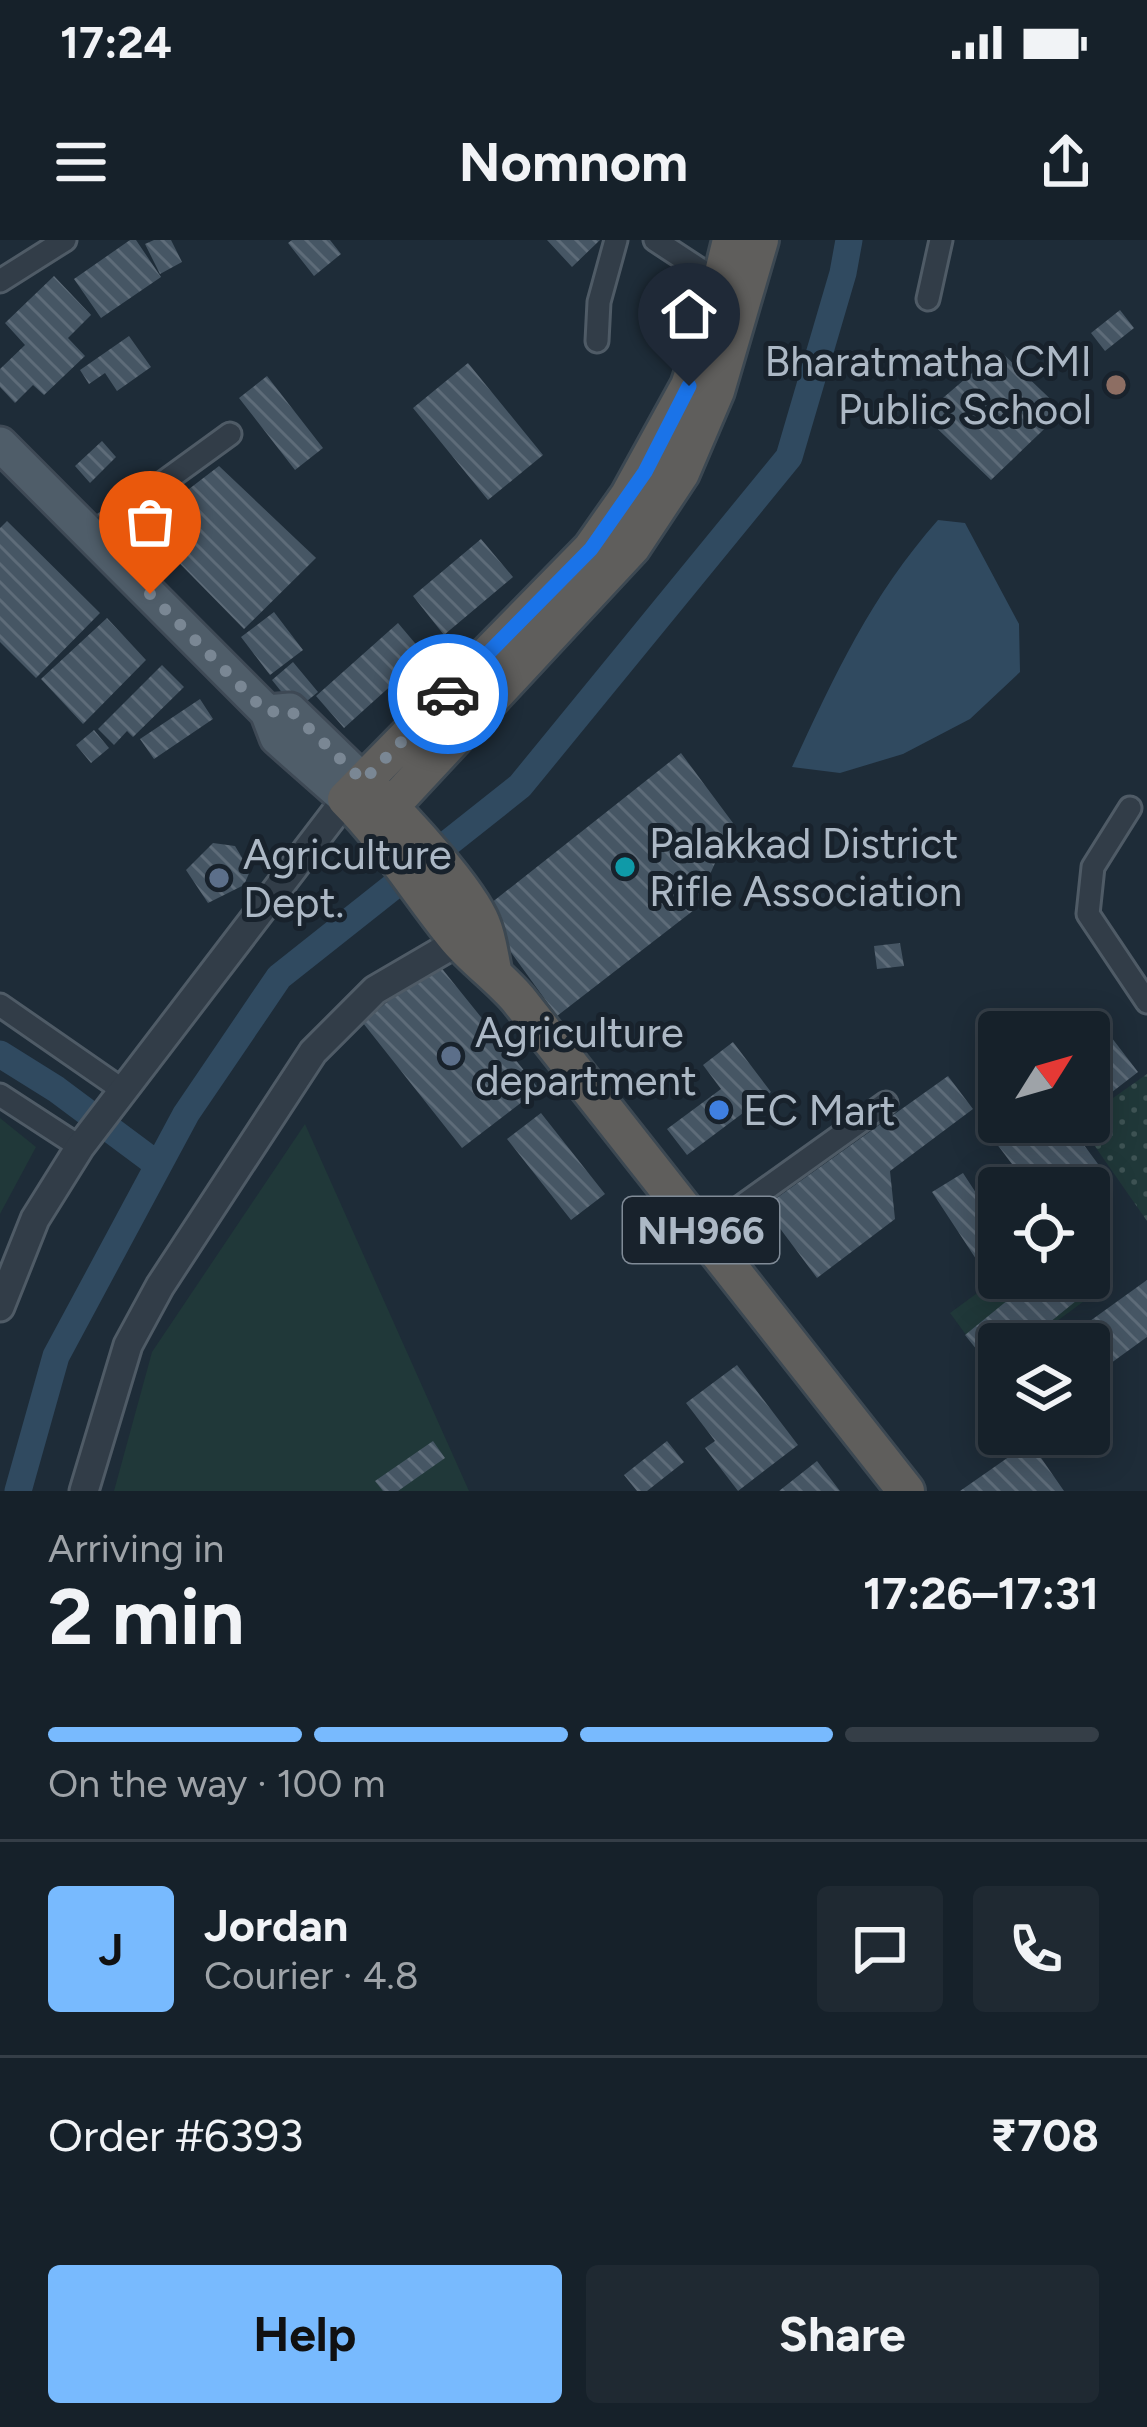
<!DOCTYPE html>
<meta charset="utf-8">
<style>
:root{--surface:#16212a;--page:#1f2932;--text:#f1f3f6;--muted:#9ea3a8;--line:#353e47;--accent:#78bafe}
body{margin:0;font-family:Figtree,sans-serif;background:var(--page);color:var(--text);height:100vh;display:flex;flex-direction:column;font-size:45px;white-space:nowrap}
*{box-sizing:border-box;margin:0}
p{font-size:39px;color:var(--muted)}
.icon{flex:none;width:66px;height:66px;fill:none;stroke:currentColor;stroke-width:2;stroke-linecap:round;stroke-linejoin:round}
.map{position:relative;height:1251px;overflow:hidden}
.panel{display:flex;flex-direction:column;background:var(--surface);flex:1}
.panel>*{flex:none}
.needle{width:78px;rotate:53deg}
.buttons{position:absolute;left:978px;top:771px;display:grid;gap:24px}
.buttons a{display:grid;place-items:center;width:132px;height:132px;border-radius:12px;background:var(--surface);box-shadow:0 6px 30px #0003,0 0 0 3px var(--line);font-size:60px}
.pin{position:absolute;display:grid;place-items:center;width:102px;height:102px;color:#fff;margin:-123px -51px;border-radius:50% 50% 50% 0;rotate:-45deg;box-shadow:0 0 12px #0007}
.pin .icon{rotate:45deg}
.courier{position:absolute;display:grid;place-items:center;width:120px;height:120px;margin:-60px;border:9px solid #1a73e8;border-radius:50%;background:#fff;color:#222;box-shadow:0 3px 15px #0007}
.head em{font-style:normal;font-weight:700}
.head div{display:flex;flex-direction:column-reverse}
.head{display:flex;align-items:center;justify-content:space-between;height:204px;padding:0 48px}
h1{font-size:78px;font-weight:700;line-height:90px}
.bar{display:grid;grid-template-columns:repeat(4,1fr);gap:18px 12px;align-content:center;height:144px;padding:0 48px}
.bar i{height:15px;border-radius:9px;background:var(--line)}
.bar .current{background:var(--accent)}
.bar p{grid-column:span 4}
.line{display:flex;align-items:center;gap:30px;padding:0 48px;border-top:3px solid var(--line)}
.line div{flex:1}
.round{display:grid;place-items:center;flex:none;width:126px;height:126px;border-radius:12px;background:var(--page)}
.button{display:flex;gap:24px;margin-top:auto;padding:24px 48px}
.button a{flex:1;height:138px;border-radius:12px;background:var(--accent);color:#111;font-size:48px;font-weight:700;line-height:138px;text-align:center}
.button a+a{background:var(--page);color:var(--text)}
.status{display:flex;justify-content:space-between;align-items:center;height:84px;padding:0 60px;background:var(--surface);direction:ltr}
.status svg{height:33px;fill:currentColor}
header{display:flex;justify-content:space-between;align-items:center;height:156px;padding:0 48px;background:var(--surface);font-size:54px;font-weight:700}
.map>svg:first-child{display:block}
.green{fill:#203839}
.park{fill:url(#park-dots)}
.water{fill:#304a60}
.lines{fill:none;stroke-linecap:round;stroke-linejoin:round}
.canal{stroke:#304a60;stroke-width:27}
.building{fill:url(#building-back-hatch)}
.minor-casing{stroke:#4f5b66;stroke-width:27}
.tertiary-casing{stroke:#4f5b66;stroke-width:33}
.primary-casing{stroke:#3e4955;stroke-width:39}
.trunk-casing{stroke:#3c4852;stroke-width:42}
.minor{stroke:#323d48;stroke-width:21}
.tertiary{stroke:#323d48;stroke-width:27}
.primary{stroke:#4f5d69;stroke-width:33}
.trunk{stroke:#5f5e5c;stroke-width:36}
.done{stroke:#7a8794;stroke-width:12;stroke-dasharray:0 21.6}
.route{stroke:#1a73e8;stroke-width:15}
.education-dot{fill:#8d6e63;stroke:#18222c;stroke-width:4.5}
.culture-dot{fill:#0f9aa8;stroke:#18222c;stroke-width:4.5}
.service-dot{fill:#5c6f8a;stroke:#18222c;stroke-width:4.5}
.shop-dot{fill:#3f7fe0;stroke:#18222c;stroke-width:4.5}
.labels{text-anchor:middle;stroke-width:10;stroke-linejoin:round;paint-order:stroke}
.shield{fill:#18222c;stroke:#808b97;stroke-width:3}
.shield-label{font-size:39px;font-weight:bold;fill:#acb8c5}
.poi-label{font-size:42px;fill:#acb8c5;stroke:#18222c;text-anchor:start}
</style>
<div class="status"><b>17:24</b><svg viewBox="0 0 49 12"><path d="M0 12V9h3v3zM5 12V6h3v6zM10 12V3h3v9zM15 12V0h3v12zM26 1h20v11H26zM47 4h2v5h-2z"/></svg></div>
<header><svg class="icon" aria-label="menu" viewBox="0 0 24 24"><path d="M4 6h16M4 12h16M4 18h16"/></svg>Nomnom<svg class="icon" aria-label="share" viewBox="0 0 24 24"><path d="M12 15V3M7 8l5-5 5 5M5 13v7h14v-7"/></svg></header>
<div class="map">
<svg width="1147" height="1251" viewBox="0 0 1147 1251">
<defs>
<pattern id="park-dots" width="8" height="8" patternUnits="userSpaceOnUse" patternTransform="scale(3)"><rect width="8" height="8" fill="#203839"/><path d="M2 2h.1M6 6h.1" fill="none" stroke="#3e5354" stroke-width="1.8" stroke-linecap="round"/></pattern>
<pattern id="building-back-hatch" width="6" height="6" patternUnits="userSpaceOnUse" patternTransform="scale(3)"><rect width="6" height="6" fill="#465664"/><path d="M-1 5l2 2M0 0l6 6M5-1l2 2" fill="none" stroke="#5e6c79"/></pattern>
</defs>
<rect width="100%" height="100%" fill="#1e2c38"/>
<path class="green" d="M 0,878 L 36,907 L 0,974 Z
M 305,884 L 469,1251 L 114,1251 L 152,1112 Z
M 1089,1013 L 1110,1042 L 1026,1104 L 999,1104 L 999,1123 L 991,1129 L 950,1073 L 999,1037 L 1089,1038 Z"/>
<path class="park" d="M 1147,834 L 1147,981 L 1078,882 L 1089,882 L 1089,875 Z"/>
<path class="water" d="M 938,280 L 965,283 L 1019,384 L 1020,432 L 970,479 L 903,514 L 840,533 L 792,527 C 835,435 870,357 938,280 Z"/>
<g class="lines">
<path class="canal" d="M 0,814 L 56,849 L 158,925
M 18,1251 L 56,1116 L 186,874 L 279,737 L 520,546 L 789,217 L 843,33 L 849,0"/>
</g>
<path class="building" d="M 130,0 L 136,0 L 161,37 L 101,78 L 74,39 Z
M 154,0 L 171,0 L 182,22 L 160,34 L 145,4 Z
M 292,0 L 330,0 L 341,14 L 314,36 L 288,3 Z
M 547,0 L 600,0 L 572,27 Z
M 54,36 L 91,75 L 68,98 L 85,116 L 44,155 L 33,145 L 15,163 L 0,147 L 0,129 L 25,105 L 5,83 Z
M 1120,70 L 1134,88 L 1105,111 L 1091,93 Z
M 129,96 L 151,127 L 117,151 L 105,133 L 89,144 L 80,130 Z
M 999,110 L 1063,171 L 991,240 L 923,175 Z
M 468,123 L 543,215 L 488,260 L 413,168 Z
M 267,136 L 323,208 L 295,230 L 239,158 Z
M 102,201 L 116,217 L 90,243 L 75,226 Z
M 219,226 L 316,318 L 244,389 L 142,285 Z
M 7,281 L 100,373 L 36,438 L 0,402 L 0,288 Z
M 481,299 L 513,337 L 444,395 L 413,356 Z
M 274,372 L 303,410 L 270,435 L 241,397 Z
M 107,378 L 146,420 L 83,484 L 41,439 Z
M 398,383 L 425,415 L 344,488 L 316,456 Z
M 293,422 L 318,452 L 296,470 L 272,440 Z
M 162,425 L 184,447 L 133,497 L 127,491 L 114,505 L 98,489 Z
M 200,459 L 213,479 L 154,519 L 140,499 Z
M 94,490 L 109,508 L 91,523 L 76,505 Z
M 681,513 L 733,583 L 694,670 L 557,776 L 481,671 Z
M 213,603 L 235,606 L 250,631 L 244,645 L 208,663 L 186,630 Z
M 900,703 L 904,726 L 877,729 L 874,706 Z
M 435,720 L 539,849 L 462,908 L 363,783 Z
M 1092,772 L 1138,832 L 1103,859 L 1089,841 L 1089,792 L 1066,792 Z
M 733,802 L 771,852 L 687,915 L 667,889 L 721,849 L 703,825 Z
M 948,836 L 973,869 L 890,931 L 895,979 L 817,1038 L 764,967 Z
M 541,873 L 605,954 L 571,980 L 507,899 Z
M 1008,882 L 1067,882 L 1112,943 L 1089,960 L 1089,948 L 1030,948 L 990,895 Z
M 963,933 L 999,988 L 999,1009 L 978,1022 L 932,952 Z
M 1089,1012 L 1108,1035 L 1023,1104 L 999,1104 L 999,1112 L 994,1105 L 981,1115 L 965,1095 L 1035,1038 L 1089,1038 Z
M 1147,1040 L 1147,1097 L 1089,1139 L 1089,1104 L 1058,1104 Z
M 737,1125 L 798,1205 L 738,1251 L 705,1208 L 715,1201 L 686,1163 Z
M 433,1201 L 445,1218 L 398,1251 L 383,1251 L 375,1241 Z
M 667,1201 L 684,1222 L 647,1251 L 637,1251 L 624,1235 Z
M 1030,1202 L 1064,1251 L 960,1251 Z
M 817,1221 L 840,1251 L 779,1251 Z"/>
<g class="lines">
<defs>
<path id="minor" d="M 655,0 L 722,44
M 0,41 L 65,0
M 928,59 L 941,0
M 597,101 L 599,62 L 616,0
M 91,295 L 230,194
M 1130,568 L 1093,627 L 1088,674 L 1147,762
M 0,765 L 124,851
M 0,855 L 80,907
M 704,993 L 886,863"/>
<path id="tertiary" d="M 0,1067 L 35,979 L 80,907 L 346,559
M 84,1251 L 128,1105 L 160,1046 L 313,812 L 375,750 L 459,701"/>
<path id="primary" d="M 0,204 L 267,472 L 277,498 L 346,559
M 267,472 L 290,470 L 363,541"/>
<path id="trunk" d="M 731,0 L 713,74 L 689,146 L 629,255 L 591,309 L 346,559 C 389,602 419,653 457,699 C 475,720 499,737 518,759 L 906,1251
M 375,552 C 403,579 469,650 482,684 C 488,698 490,716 493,730
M 390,567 L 632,307 L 681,233 L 716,151 L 760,0"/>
</defs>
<use href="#minor" class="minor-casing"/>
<use href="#tertiary" class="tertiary-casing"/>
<use href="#primary" class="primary-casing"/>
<use href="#trunk" class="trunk-casing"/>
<use href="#minor" class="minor"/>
<use href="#tertiary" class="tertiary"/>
<use href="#primary" class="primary"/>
<use href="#trunk" class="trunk"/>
</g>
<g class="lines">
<path class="done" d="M 150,354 L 266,472 L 290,470 L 363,541 L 448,454"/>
<path class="route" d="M 448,454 L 591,309 L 645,232 L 689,146"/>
</g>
<circle class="education-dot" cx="1116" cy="145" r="12"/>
<circle class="culture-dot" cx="625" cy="627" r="12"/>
<g class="service-dot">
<circle cx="219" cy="638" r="12"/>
<circle cx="451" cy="816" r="12"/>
</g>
<circle class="shop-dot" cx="719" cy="870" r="12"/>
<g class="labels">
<rect class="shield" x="623" y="957" width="156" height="66" rx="9"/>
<g class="shield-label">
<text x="701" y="1004">NH966</text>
</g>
<g class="poi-label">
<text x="1092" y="136" text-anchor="end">Bharatmatha CMI<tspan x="1092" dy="48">Public School</tspan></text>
<text x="649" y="618">Palakkad District<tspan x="649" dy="48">Rifle Association</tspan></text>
<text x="243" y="629">Agriculture<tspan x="243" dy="48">Dept.</tspan></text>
<text x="475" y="807">Agriculture<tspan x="475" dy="48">department</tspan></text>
<text x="743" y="885">EC Mart</text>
</g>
</g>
</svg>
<div class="buttons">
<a><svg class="needle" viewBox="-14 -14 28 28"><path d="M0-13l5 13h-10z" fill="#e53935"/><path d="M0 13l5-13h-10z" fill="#9ea3a8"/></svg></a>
<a><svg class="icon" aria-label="locate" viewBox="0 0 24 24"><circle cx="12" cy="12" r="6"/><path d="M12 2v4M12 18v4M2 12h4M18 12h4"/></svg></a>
<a><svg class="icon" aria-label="layers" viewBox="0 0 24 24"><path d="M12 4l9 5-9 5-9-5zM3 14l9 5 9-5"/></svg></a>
</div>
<div class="pin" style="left:150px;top:354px;background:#ea580c"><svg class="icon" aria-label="bag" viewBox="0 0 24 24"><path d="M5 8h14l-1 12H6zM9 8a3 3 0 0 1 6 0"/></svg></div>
<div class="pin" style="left:689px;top:146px;background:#1f2937"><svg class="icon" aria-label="home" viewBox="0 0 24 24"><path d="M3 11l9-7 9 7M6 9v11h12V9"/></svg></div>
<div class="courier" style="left:448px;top:454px"><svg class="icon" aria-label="car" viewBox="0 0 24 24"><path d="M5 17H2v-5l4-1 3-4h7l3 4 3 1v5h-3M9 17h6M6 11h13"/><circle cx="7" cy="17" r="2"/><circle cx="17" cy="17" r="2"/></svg></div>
</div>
<section class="panel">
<div class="head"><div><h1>2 min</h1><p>Arriving in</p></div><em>17:26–17:31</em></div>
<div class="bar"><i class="current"></i><i class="current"></i><i class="current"></i><i></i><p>On the way · 100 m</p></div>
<div class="line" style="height:216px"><b class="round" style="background:var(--accent);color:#111">J</b><div><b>Jordan</b><p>Courier · 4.8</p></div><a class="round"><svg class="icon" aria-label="chat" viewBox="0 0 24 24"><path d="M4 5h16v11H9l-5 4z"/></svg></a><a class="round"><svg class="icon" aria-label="phone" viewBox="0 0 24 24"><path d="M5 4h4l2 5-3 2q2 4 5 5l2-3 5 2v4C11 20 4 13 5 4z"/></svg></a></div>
<div class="line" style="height:156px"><div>Order #6393</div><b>₹708</b></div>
<div class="button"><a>Help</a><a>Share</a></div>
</section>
